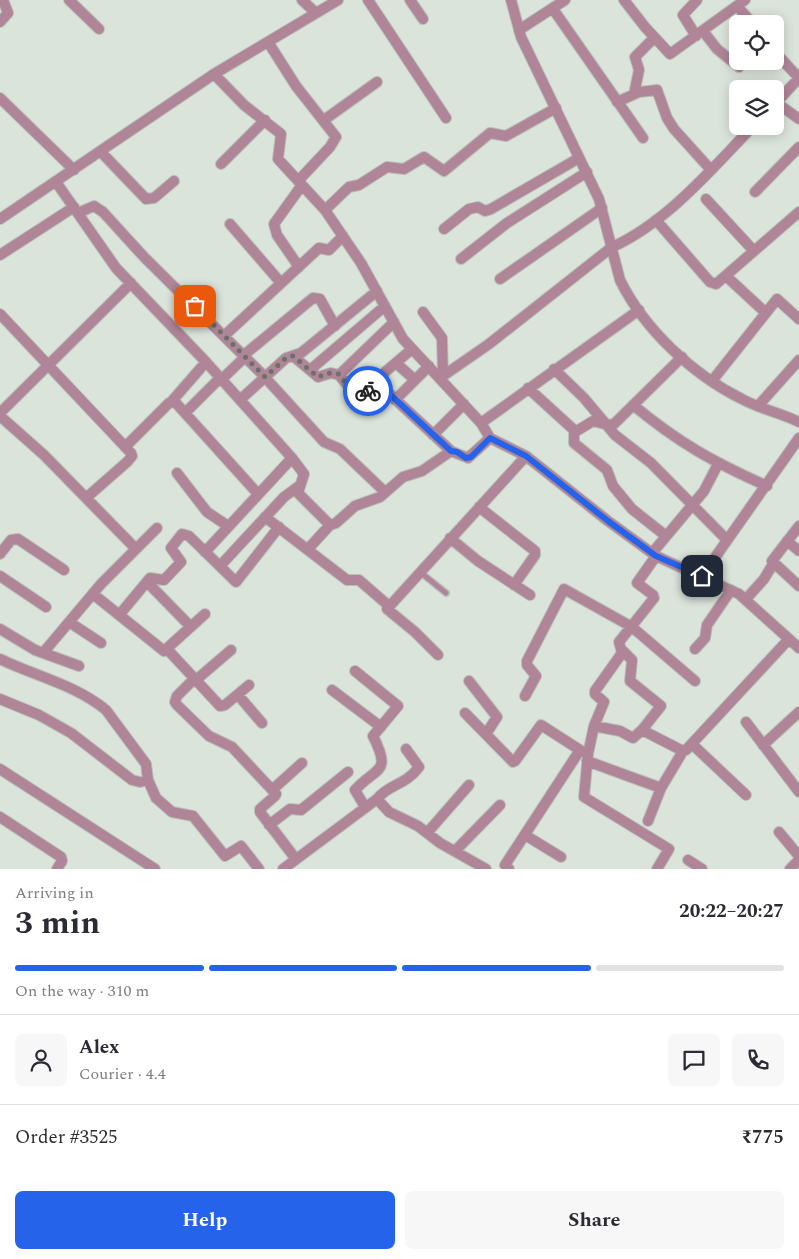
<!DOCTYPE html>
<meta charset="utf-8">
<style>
:root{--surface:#fff;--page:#f7f7f7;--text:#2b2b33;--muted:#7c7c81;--line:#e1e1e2;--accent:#2563eb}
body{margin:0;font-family:Spectral,serif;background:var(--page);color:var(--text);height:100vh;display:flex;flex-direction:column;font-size:19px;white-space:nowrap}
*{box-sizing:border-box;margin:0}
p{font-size:16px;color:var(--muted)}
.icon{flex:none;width:28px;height:28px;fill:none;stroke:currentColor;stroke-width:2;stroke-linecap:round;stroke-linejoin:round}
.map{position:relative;height:869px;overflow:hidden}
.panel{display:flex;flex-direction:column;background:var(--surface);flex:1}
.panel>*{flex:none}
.controls{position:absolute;left:729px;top:15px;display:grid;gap:10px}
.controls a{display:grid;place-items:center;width:55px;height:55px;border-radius:8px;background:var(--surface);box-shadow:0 2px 12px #0003;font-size:25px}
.pin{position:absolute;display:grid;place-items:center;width:42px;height:42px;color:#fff;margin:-21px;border-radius:10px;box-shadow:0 2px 8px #0006}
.courier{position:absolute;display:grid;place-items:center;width:50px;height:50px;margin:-25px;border:4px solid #2563eb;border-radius:50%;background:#fff;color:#222;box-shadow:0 1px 6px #0007}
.headline em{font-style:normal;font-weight:700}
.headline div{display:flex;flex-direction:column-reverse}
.headline{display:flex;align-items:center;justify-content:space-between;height:85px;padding:0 15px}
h1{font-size:32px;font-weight:700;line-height:38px}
.bar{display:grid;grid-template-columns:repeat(4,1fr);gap:8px 5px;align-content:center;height:60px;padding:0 15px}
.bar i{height:6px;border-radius:4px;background:var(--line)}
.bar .active{background:var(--accent)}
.bar p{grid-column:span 4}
.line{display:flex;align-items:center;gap:12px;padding:0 15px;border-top:1px solid var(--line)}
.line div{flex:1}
.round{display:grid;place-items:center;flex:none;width:52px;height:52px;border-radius:8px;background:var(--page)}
.button{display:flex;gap:10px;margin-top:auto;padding:10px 15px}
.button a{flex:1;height:58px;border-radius:8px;background:var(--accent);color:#fff;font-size:20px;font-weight:700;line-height:58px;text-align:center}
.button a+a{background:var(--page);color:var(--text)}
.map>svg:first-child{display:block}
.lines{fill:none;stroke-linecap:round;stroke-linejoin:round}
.service-casing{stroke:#b9c0b9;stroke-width:8}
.minor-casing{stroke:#b9c0b9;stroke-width:12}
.tertiary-casing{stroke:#b9c0b9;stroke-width:12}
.service{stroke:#b08597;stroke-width:5}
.minor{stroke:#b08597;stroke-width:10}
.tertiary{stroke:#b08597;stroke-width:10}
.done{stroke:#6b706b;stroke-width:5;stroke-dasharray:0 9}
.route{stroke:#2563eb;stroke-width:6}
</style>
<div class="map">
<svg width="799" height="869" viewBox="0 0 799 869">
<rect width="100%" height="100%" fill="#dbe4db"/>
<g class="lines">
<defs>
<path id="service" d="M 420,572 L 446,593"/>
<path id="minor" d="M 69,0 L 99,29
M 302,0 L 316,13
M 368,0 L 446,118
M 410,0 L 423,19
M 624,0 L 645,27 L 670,54 L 745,0
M 737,6 L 753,24
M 553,9 L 643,138
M 0,22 L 8,13 L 3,0
M 519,30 L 565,0
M 703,31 L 717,49 L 739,67
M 696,36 L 683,15 L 697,0
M 268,42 L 296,86 L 336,137 L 330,147 L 298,181
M 775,52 L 799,78 L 775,104
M 214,74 L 244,105 L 281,134 L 278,159 L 325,210 L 361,263 L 403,339 L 481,423 L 490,438 L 526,456 L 608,521 L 656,556 L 739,594 L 789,639 L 686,750 L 681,750 L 642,730 L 633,738 L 620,731 L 594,726 L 588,754 L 580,750 L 505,865 L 509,869
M 634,94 L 639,70 L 635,57 L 654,38
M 0,98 L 74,170
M 617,102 L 639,92 L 657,90 L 667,118 L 674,129 L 711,170
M 775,105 L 781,106 L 799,119
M 324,120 L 377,82
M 101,152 L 146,199 L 154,198 L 174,181
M 221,164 L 265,120
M 56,182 L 116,268 L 206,362 L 292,458 L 304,474 L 298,493 L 330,525 L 336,523 L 355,506 L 380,497 L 403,477 L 422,471 L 451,451 L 468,458 L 490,438
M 755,192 L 799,147
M 706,199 L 753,250
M 325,210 L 349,187 L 359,185 L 387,167 L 404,169 L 424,157 L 444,171 L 490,133 L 506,136 L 556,108
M 78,213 L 94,206 L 103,212 L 145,258 L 261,373 L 324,442 L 340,449 L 385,492
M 0,219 L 214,74 L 338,0
M 656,220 L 710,282 L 716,284 L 799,212
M 230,224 L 281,283
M 444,229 L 469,209 L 478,207 L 485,211 L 491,209 L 579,158
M 0,255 L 74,207
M 461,259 L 507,223 L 587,172
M 299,267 L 277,235 L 274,224 L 302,185
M 726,276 L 766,313
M 500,279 L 602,208
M 423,312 L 442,338 L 443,376
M 0,314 L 131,453 L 132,456 L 127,462 L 86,498
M 224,336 L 319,248 L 329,250 L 343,236
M 244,355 L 313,298 L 320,299 L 335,326
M 293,356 L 318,377 L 331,373 L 339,375 L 394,322
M 396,363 L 415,380
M 554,369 L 584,398 L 615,435 L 651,463 L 727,540
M 310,370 L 385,306
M 339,375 L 356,395 L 375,386 L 382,387 L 451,451
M 440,378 L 489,344 L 612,247 C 666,223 712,169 753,126
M 222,379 L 245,357
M 712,381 L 777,299 L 799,319
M 378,385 L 385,372 L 412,349
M 528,388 L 574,430 L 574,443 L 607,470 L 613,486 L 632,509 L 666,536
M 241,399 L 286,358 L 301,353 L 377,291
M 395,400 L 429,366
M 172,401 L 206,362
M 633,405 C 679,443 713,462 767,486
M 758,406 L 799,360
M 186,412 L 221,377
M 0,413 L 131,283
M 0,416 L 44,455 L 136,549
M 481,423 L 639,310
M 575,432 L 593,421 L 608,425 L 614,424 L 682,357
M 433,435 L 464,404
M 125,447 L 169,403 L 175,402 L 258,494
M 177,473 L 207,512 L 228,526
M 479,507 L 535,551 L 535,555 L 514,585
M 265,517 L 347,580 L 359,580 L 389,606
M 799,526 L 772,561 L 799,586
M 450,538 L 478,561 L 530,595
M 787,541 L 799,551
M 308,549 L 330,525
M 205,552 L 292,458
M 653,552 L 704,491 L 718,464
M 0,554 L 11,540 L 18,539 L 64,570
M 220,566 L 284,497 L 299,486
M 0,576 L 46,607
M 702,576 L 799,438
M 147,582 L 191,627
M 93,594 L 164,651 L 205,614
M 746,599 L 764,579 L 773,564
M 120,614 L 150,578 L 164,580 L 181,562 L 171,548 L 182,534 L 189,536 L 236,582 L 279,527
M 69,622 L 101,643
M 0,629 L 35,650 L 79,666
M 789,639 L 799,648
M 167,649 L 220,706 L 225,705 L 249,685
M 695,649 L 705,638 L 707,625 L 731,590
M 623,651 L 632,660 L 630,681 L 661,706 L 642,730
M 43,653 L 101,584 L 157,528
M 438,655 L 415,632 L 387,609 L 526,456
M 0,659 C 35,676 76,685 106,710 L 146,764 L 148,780 L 156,798 L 172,812 L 193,816 L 225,856 L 241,846 L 259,869
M 355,671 L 398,706 L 373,736 C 392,774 377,766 355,790 L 365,807
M 194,679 L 177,696 L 175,702 L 177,705 L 209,736 L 232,747 L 276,794 L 275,796 L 260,809 L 260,812 L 295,858
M 196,680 L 231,650
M 469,681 L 497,717 L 486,734
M 332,690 L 381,727
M 238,695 L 262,723
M 525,696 L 536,676 L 527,665 L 527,661 L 564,589 L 632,627 L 695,681
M 0,699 L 39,715 L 71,733 L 132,780 L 140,782 L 148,780
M 465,713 L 513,762 L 515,761 L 541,725 L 580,750
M 746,722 L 799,792
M 594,726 L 604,702 L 595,694 L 595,691 L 622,653 L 619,642 L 654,598 L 653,595 L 637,583 L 656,556
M 692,744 L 746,795
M 763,745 L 799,712
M 588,754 L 584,797 L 669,849 L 657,869
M 587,761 L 661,788
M 0,769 L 155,869
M 272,790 L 302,763
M 377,799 C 390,783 405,786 419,767 L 406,749
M 0,817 L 61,857 L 62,861 L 57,869
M 648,821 L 661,788 L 683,751
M 269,825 L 290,809 L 301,810 L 348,772
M 779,832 L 799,856
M 427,833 L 469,785
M 525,835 L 561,857
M 455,851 L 500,805
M 688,860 L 702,869
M 283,869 L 377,799 L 389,812 L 418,826 L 440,843 L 486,869
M 790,869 L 799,860"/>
<path id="tertiary" d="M 511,0 L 521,37 L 599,199 L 620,280 C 644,329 693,375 742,399 C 760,409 781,413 799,422"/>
</defs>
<use href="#service" class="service-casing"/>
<use href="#minor" class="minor-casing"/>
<use href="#tertiary" class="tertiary-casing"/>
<use href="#service" class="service"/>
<use href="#minor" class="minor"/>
<use href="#tertiary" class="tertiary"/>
</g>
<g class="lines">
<path class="done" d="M 195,306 L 265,377 L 286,358 L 293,356 L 318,377 L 330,373 L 339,374 L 354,394 L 368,391"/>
<path class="route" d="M 368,391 L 375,386 L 382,387 L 451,451 L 457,452 L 466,458 L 471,457 L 490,438 L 526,456 L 608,521 L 656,556 L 702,576"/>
</g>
</svg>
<div class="controls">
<a><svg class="icon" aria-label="locate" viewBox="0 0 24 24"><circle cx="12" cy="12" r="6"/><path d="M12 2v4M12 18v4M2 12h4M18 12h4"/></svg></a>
<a><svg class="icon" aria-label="layers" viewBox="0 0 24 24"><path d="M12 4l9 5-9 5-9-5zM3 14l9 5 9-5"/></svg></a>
</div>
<div class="pin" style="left:195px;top:306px;background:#ea580c"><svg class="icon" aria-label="bag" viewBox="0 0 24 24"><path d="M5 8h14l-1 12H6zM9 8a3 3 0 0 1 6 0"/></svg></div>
<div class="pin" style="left:702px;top:576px;background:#1f2937"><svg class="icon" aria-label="home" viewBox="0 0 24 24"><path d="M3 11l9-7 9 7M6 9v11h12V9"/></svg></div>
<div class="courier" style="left:368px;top:391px"><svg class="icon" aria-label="bike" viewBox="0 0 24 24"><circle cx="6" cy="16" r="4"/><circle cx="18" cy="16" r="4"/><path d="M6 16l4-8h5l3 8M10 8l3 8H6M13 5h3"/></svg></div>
</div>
<section class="panel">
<div class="headline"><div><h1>3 min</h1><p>Arriving in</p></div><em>20:22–20:27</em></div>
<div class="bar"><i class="active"></i><i class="active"></i><i class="active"></i><i></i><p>On the way · 310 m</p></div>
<div class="line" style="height:90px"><a class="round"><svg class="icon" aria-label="person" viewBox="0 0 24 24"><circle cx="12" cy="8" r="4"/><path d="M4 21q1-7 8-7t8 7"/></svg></a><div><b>Alex</b><p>Courier · 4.4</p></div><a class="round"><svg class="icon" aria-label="chat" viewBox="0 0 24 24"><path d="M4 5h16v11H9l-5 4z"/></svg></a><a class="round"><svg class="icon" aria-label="phone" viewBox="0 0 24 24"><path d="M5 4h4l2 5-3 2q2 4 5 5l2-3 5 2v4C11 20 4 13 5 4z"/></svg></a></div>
<div class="line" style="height:65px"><div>Order #3525</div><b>₹775</b></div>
<div class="button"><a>Help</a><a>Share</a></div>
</section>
